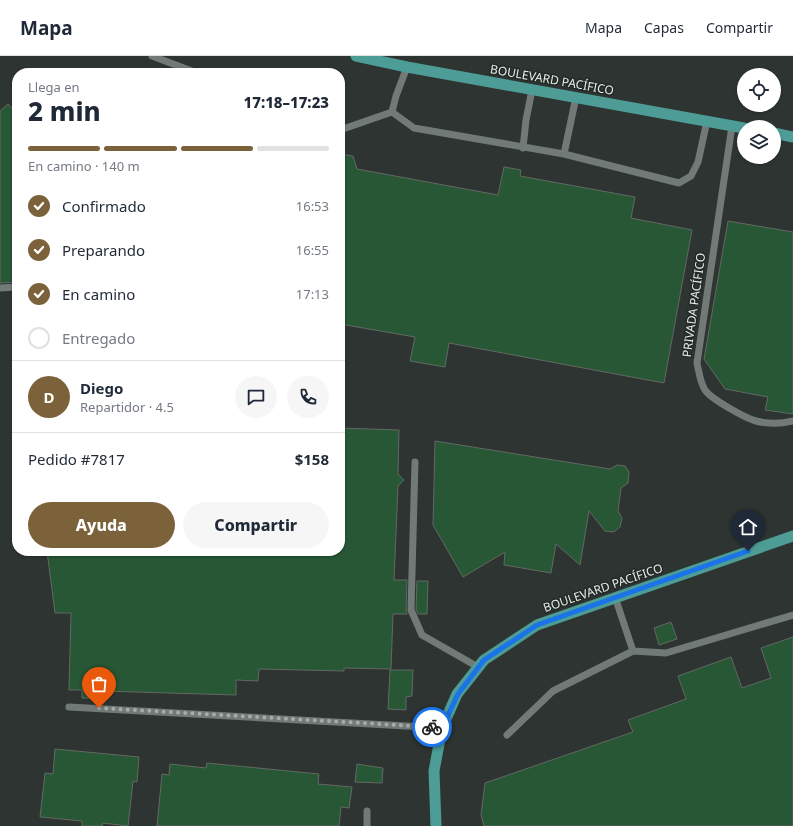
<!DOCTYPE html>
<html lang="es">
<meta charset="utf-8">
<style>
:root{--surface:#fff;--page:#f6f6f7;--text:#1f2937;--muted:#747a83;--line:#e0e1e3;--accent:#7c623a}
body{margin:0;font-family:"Noto Sans",sans-serif;background:var(--page);color:var(--text);height:100vh;display:flex;flex-direction:column;font-size:15px;white-space:nowrap}
*{box-sizing:border-box;margin:0}
p{font-size:13px;color:var(--muted)}
.icon{flex:none;width:22px;height:22px;fill:none;stroke:currentColor;stroke-width:2;stroke-linecap:round;stroke-linejoin:round}
.map{position:relative;flex:1;overflow:hidden}
.panel{position:absolute;left:12px;top:12px;width:333px;height:488px;display:flex;flex-direction:column;background:var(--surface);border-radius:16px;box-shadow:0 1px 3px #0004}
.panel>*{flex:none}
.fabs{position:absolute;left:737px;top:12px;display:grid;gap:8px}
.fabs a{display:grid;place-items:center;width:44px;height:44px;border-radius:50%;background:var(--surface);box-shadow:0 1px 3px #0004;font-size:20px}
.pin{position:absolute;display:grid;place-items:center;width:34px;height:34px;color:#fff;margin:-41px -17px;border-radius:50% 50% 50% 0;rotate:-45deg;box-shadow:0 0 4px #0007}
.pin .icon{rotate:45deg}
.courier{position:absolute;display:grid;place-items:center;width:40px;height:40px;margin:-20px;border:3px solid #1a73e8;border-radius:50%;background:#fff;color:#222;box-shadow:0 1px 5px #0007}
.summary em{font-style:normal;font-weight:800}
.summary div{display:flex;flex-direction:column-reverse}
.summary{display:flex;align-items:center;justify-content:space-between;height:68px;padding:0 16px}
h1{font-size:26px;font-weight:800;line-height:30px}
.bar{display:grid;grid-template-columns:repeat(4,1fr);gap:6px 4px;align-content:center;height:48px;padding:0 16px}
.bar i{height:5px;border-radius:3px;background:var(--line)}
.bar .active{background:var(--accent)}
.bar p{grid-column:span 4}
.line{display:flex;align-items:center;gap:10px;padding:0 16px;border-top:1px solid var(--line)}
.line div{flex:1}
.round{display:grid;place-items:center;flex:none;width:42px;height:42px;border-radius:21px;background:var(--page)}
ol{padding:0 16px;list-style:none}
li{display:flex;align-items:center;gap:12px;height:44px}
li p{margin-inline-start:auto}
li .icon{padding:4px;border-radius:50%;background:var(--accent);color:#fff;stroke-width:4}
li:last-child{color:var(--muted)}
li i{width:22px;height:22px;border:2px solid var(--line);border-radius:50%}
.action{display:flex;gap:8px;margin-top:auto;padding:8px 16px}
.action a{flex:1;height:46px;border-radius:24px;background:var(--accent);color:#fff;font-size:16px;font-weight:800;line-height:46px;text-align:center}
.action a+a{background:var(--page);color:var(--text)}
header{display:flex;align-items:center;gap:24px;box-sizing:border-box;height:56px;padding:0 20px;background:var(--surface);border-bottom:1px solid var(--line)}
header strong{font-size:19px}
nav{display:flex;gap:22px;margin-inline-start:auto;font-size:14px}
.map>svg:first-child{display:block}
.building{fill:#275734;stroke:#636964}
.lines{fill:none;stroke-linecap:round;stroke-linejoin:round}
.service{stroke:#727a77;stroke-width:7}
.primary{stroke:#4d9c96;stroke-width:11}
.done{stroke:#a7aca9;stroke-width:4;stroke-dasharray:0 7.2}
.route{stroke:#1a73e8;stroke-width:5}
.labels{text-anchor:middle;stroke-width:3;stroke-linejoin:round;paint-order:stroke}
.street-label{font-size:12px;fill:#e8ecea;stroke:#232a27}
</style>
<header>
<strong>Mapa</strong>
<nav><a>Mapa</a><a>Capas</a><a>Compartir</a></nav>
</header>
<div class="map">
<svg width="793" height="770" viewBox="0 0 793 770">
<rect width="100%" height="100%" fill="#2d3431"/>
<path class="building" d="M 8,48 L 17,58 L 17,226 L 0,227 L 0,55 Z
M 340,98 L 353,100 L 357,113 L 498,139 L 504,111 L 521,114 L 520,120 L 635,141 L 631,162 L 692,174 L 664,327 L 449,287 L 445,311 L 410,305 L 415,281 L 340,268 Z
M 728,165 L 793,176 L 793,358 L 765,354 L 768,341 L 725,333 L 704,303 Z
M 340,372 L 399,374 L 398,418 L 404,424 L 398,430 L 394,524 L 407,524 L 406,554 L 407,558 L 393,558 L 391,613 L 344,612 L 344,615 L 259,613 L 258,625 L 236,624 L 236,639 L 102,635 L 102,642 L 82,642 L 82,634 L 69,634 L 71,557 L 55,557 L 47,495 L 340,495 Z
M 435,385 L 610,413 L 617,409 L 625,410 L 629,416 L 628,427 L 621,432 L 618,455 L 622,462 L 620,471 L 614,476 L 605,475 L 589,455 L 580,509 L 556,488 L 551,517 L 504,509 L 505,496 L 463,521 L 433,469 Z
M 417,525 L 428,525 L 427,558 L 418,558 L 416,553 Z
M 671,566 L 677,583 L 659,589 L 654,572 Z
M 793,581 L 793,770 L 484,770 L 481,759 L 485,727 L 633,676 L 628,664 L 686,643 L 678,620 L 731,601 L 742,632 L 771,622 L 761,592 Z
M 390,614 L 413,614 L 412,640 L 406,641 L 406,654 L 388,653 Z
M 55,693 L 139,701 L 137,726 L 133,725 L 128,770 L 103,767 L 102,770 L 82,770 L 82,765 L 40,761 L 45,717 L 53,718 Z
M 207,707 L 319,718 L 318,728 L 352,731 L 349,752 L 341,751 L 339,770 L 157,770 L 162,718 L 169,719 L 170,708 L 206,712 Z
M 357,708 L 383,712 L 382,727 L 355,726 Z"/>
<g class="lines">
<path class="service" d="M 152,0 L 197,17
M 407,11 L 396,40 L 392,56 L 414,72 L 564,98 L 679,127 L 691,120 L 698,106 L 707,65
M 732,70 L 697,307 C 699,316 700,326 705,334 C 711,343 745,362 756,365 C 768,368 781,368 793,365
M 340,74 L 392,56
M 523,92 L 526,64 L 532,34
M 564,98 L 576,41
M 0,232 L 17,231
M 415,406 L 411,554 L 422,579 L 478,611
M 615,541 L 633,595
M 69,651 L 442,672
M 507,679 L 553,635 L 633,595 L 666,597 L 793,559
M 367,755 L 367,770"/>
<path class="primary" d="M 356,0 L 407,11 L 744,72
M 774,77 L 793,81
M 436,770 L 434,715 L 442,672 L 457,638 L 484,604 L 537,569 L 793,480"/>
</g>
<g class="lines">
<path class="done" d="M 99,652 L 432,671"/>
<path class="route" d="M 432,671 L 442,672 L 458,638 L 484,604 L 537,569 L 748,495"/>
</g>
<g class="labels">
<g class="street-label">
<text transform="translate(552 24) rotate(10)" y="4">BOULEVARD PACÍFICO</text>
<text transform="translate(694 249) rotate(-82)" y="4">PRIVADA PACÍFICO</text>
<text transform="translate(603 532) rotate(-19)" y="4">BOULEVARD PACÍFICO</text>
</g>
</g>
</svg>
<div class="fabs">
<a><svg class="icon" aria-label="locate" viewBox="0 0 24 24"><circle cx="12" cy="12" r="6"/><path d="M12 2v4M12 18v4M2 12h4M18 12h4"/></svg></a>
<a><svg class="icon" aria-label="layers" viewBox="0 0 24 24"><path d="M12 4l9 5-9 5-9-5zM3 14l9 5 9-5"/></svg></a>
</div>
<div class="pin" style="left:99px;top:652px;background:#ea580c"><svg class="icon" aria-label="bag" viewBox="0 0 24 24"><path d="M5 8h14l-1 12H6zM9 8a3 3 0 0 1 6 0"/></svg></div>
<div class="pin" style="left:748px;top:495px;background:#1f2937"><svg class="icon" aria-label="home" viewBox="0 0 24 24"><path d="M3 11l9-7 9 7M6 9v11h12V9"/></svg></div>
<div class="courier" style="left:432px;top:671px"><svg class="icon" aria-label="bike" viewBox="0 0 24 24"><circle cx="6" cy="16" r="4"/><circle cx="18" cy="16" r="4"/><path d="M6 16l4-8h5l3 8M10 8l3 8H6M13 5h3"/></svg></div>
<section class="panel">
<div class="summary"><div><h1>2 min</h1><p>Llega en</p></div><em>17:18–17:23</em></div>
<div class="bar"><i class="active"></i><i class="active"></i><i class="active"></i><i></i><p>En camino · 140 m</p></div>
<ol>
<li><svg class="icon" aria-label="check" viewBox="0 0 24 24"><path d="M5 12l5 5 9-10"/></svg>Confirmado<p>16:53</p></li>
<li><svg class="icon" aria-label="check" viewBox="0 0 24 24"><path d="M5 12l5 5 9-10"/></svg>Preparando<p>16:55</p></li>
<li><svg class="icon" aria-label="check" viewBox="0 0 24 24"><path d="M5 12l5 5 9-10"/></svg>En camino<p>17:13</p></li>
<li><i></i>Entregado</li>
</ol>
<div class="line" style="height:72px"><b class="round" style="background:var(--accent);color:#fff">D</b><div><b>Diego</b><p>Repartidor · 4.5</p></div><a class="round"><svg class="icon" aria-label="chat" viewBox="0 0 24 24"><path d="M4 5h16v11H9l-5 4z"/></svg></a><a class="round"><svg class="icon" aria-label="phone" viewBox="0 0 24 24"><path d="M5 4h4l2 5-3 2q2 4 5 5l2-3 5 2v4C11 20 4 13 5 4z"/></svg></a></div>
<div class="line" style="height:52px"><div>Pedido #7817</div><b>$158</b></div>
<div class="action"><a>Ayuda</a><a>Compartir</a></div>
</section>
</div>
